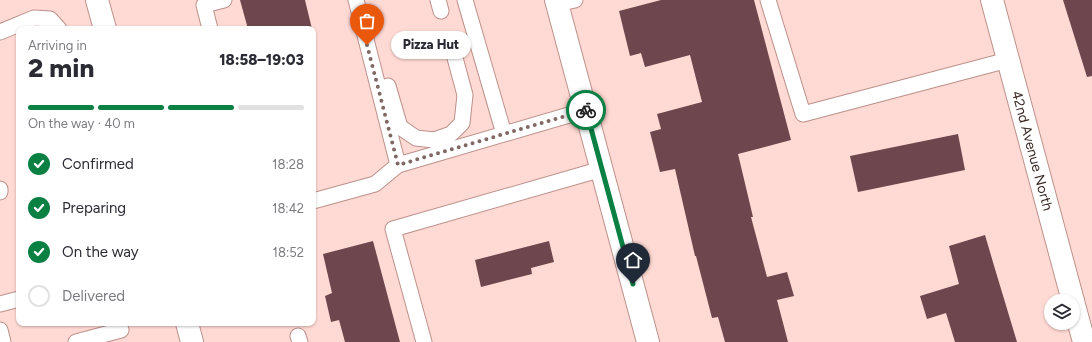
<!DOCTYPE html>
<meta charset="utf-8">
<style>
:root{--surface:#fff;--page:#f7f7f7;--text:#2b2b33;--muted:#7c7c81;--line:#e1e1e2;--accent:#0b8043}
body{margin:0;font-family:Figtree,sans-serif;background:var(--page);color:var(--text);height:100vh;display:flex;flex-direction:column;font-size:15px;white-space:nowrap}
*{box-sizing:border-box;margin:0}
p{font-size:13px;color:var(--muted)}
.icon{flex:none;width:22px;height:22px;fill:none;stroke:currentColor;stroke-width:2;stroke-linecap:round;stroke-linejoin:round}
.map{position:relative;flex:1;overflow:hidden}
.drawer{position:absolute;left:16px;top:26px;width:300px;height:300px;display:flex;flex-direction:column;background:var(--surface);border-radius:8px;box-shadow:0 1px 3px #0004}
.drawer>*{flex:none}
.fabs{position:absolute;left:1044px;top:294px;display:grid;gap:8px}
.fabs a{display:grid;place-items:center;width:36px;height:36px;border-radius:50%;background:var(--surface);box-shadow:0 1px 3px #0004;font-size:20px}
.pin{position:absolute;display:grid;place-items:center;width:34px;height:34px;color:#fff;margin:-41px -17px;border-radius:50% 50% 50% 0;rotate:-45deg;box-shadow:0 0 4px #0007}
.pin .icon{rotate:45deg}
.courier{position:absolute;display:grid;place-items:center;width:40px;height:40px;margin:-20px;border:3px solid #0b8043;border-radius:50%;background:#fff;color:#222;box-shadow:0 1px 5px #0007}
.bubble{position:absolute;height:28px;border-radius:14px;background:var(--surface);box-shadow:0 1px 3px #0004;font-size:13px;font-weight:800;line-height:28px;text-align:center}
.summary em{font-style:normal;font-weight:800}
.summary div{display:flex;flex-direction:column-reverse}
.summary{display:flex;align-items:center;justify-content:space-between;height:68px;padding:0 12px}
h1{font-size:26px;font-weight:800;line-height:30px}
.bar{display:grid;grid-template-columns:repeat(4,1fr);gap:6px 4px;align-content:center;height:48px;padding:0 12px}
.bar i{height:5px;border-radius:3px;background:var(--line)}
.bar .current{background:var(--accent)}
.bar p{grid-column:span 4}
ol{padding:0 12px;list-style:none}
li{display:flex;align-items:center;gap:12px;height:44px}
li p{margin-inline-start:auto}
li .icon{padding:4px;border-radius:50%;background:var(--accent);color:#fff;stroke-width:4}
li:last-child{color:var(--muted)}
li i{width:22px;height:22px;border:2px solid var(--line);border-radius:50%}
.map>svg:first-child{display:block}
.building{fill:#6d474d}
.lines{fill:none;stroke-linecap:round;stroke-linejoin:round}
.lane-casing{stroke:#bd918b;stroke-width:17}
.street-casing{stroke:#bd918b;stroke-width:24}
.lane{stroke:#fff;stroke-width:15}
.street{stroke:#fff;stroke-width:22}
.done{stroke:#816864;stroke-width:4;stroke-dasharray:0 7.2}
.route{stroke:#0b8043;stroke-width:5}
.labels{text-anchor:middle;stroke-width:4;stroke-linejoin:round;paint-order:stroke}
.street-label{font-size:14px;fill:#3d2b28;stroke:#ffd9d3}
</style>
<div class="map">
<svg width="1092" height="342" viewBox="0 0 1092 342">
<rect width="100%" height="100%" fill="#ffd9d3"/>
<path class="building" d="M 240,0 L 305,0 L 312,29 L 248,29 Z
M 661,0 L 754,0 L 791,140 L 738,154 L 753,217 L 751,217 L 767,277 L 787,272 L 794,296 L 777,300 L 788,342 L 725,342 L 718,317 L 712,318 L 696,256 L 695,256 L 675,169 L 660,172 L 650,132 L 661,129 L 657,114 L 702,102 L 690,55 L 645,67 L 641,53 L 630,56 L 619,11 Z
M 1063,0 L 1092,0 L 1092,76 L 1087,77 Z
M 958,134 L 965,170 L 858,192 L 850,156 Z
M 985,235 L 995,269 L 1017,342 L 955,342 L 946,313 L 927,319 L 920,296 L 959,284 L 949,246 Z
M 373,241 L 400,342 L 345,342 L 339,320 L 331,322 L 325,296 L 332,293 L 323,254 Z
M 549,241 L 554,262 L 531,268 L 532,274 L 481,287 L 475,260 Z"/>
<g class="lines">
<defs>
<path id="lane" d="M 356,0 L 398,165 L 586,110
M 438,0 L 441,11
M 465,0 L 504,134
M 768,0 L 803,114 L 1008,60
M 557,4 L 575,0
M 210,29 L 204,5 L 224,0
M 0,32 L 34,18 L 50,19 L 59,29
M 388,86 L 400,127 L 416,138 L 434,140 L 451,134 L 462,123 L 465,95 L 455,58
M 0,189 L 0,192
M 313,201 L 375,184 L 398,165
M 0,304 L 19,299
M 0,330 L 3,342
M 298,336 L 300,342
M 76,342 L 121,330 L 119,323
M 424,342 L 393,229 L 602,169"/>
<g id="street">
<path d="M 97,0 L 105,29"/>
<path d="M 556,0 L 648,342"/>
<path id="s1" d="M 992,0 L 1073,301"/>
<path d="M 1073,301 L 1084,342"/>
<path d="M 187,323 L 192,342"/>
</g>
</defs>
<use href="#lane" class="lane-casing"/>
<use href="#street" class="street-casing"/>
<use href="#lane" class="lane"/>
<use href="#street" class="street"/>
</g>
<g class="lines">
<path class="done" d="M 367,45 L 398,165 L 586,110"/>
<path class="route" d="M 586,110 L 633,284"/>
</g>
<g class="labels">
<g class="street-label">
<text dy="5" stroke="none"><textPath href="#s1" startOffset="156">42nd Avenue North</textPath></text>
</g>
</g>
</svg>
<div class="fabs">
<a><svg class="icon" aria-label="layers" viewBox="0 0 24 24"><path d="M12 4l9 5-9 5-9-5zM3 14l9 5 9-5"/></svg></a>
</div>
<div class="pin" style="left:367px;top:45px;background:#ea580c"><svg class="icon" aria-label="bag" viewBox="0 0 24 24"><path d="M5 8h14l-1 12H6zM9 8a3 3 0 0 1 6 0"/></svg></div>
<div class="pin" style="left:633px;top:284px;background:#1f2937"><svg class="icon" aria-label="home" viewBox="0 0 24 24"><path d="M3 11l9-7 9 7M6 9v11h12V9"/></svg></div>
<div class="courier" style="left:586px;top:110px"><svg class="icon" aria-label="bike" viewBox="0 0 24 24"><circle cx="6" cy="16" r="4"/><circle cx="18" cy="16" r="4"/><path d="M6 16l4-8h5l3 8M10 8l3 8H6M13 5h3"/></svg></div>
<div class="bubble" style="left:391px;top:31px;width:80px">Pizza Hut</div>
<section class="drawer">
<div class="summary"><div><h1>2 min</h1><p>Arriving in</p></div><em>18:58–19:03</em></div>
<div class="bar"><i class="current"></i><i class="current"></i><i class="current"></i><i></i><p>On the way · 40 m</p></div>
<ol>
<li><svg class="icon" aria-label="check" viewBox="0 0 24 24"><path d="M5 12l5 5 9-10"/></svg>Confirmed<p>18:28</p></li>
<li><svg class="icon" aria-label="check" viewBox="0 0 24 24"><path d="M5 12l5 5 9-10"/></svg>Preparing<p>18:42</p></li>
<li><svg class="icon" aria-label="check" viewBox="0 0 24 24"><path d="M5 12l5 5 9-10"/></svg>On the way<p>18:52</p></li>
<li><i></i>Delivered</li>
</ol>
</section>
</div>
